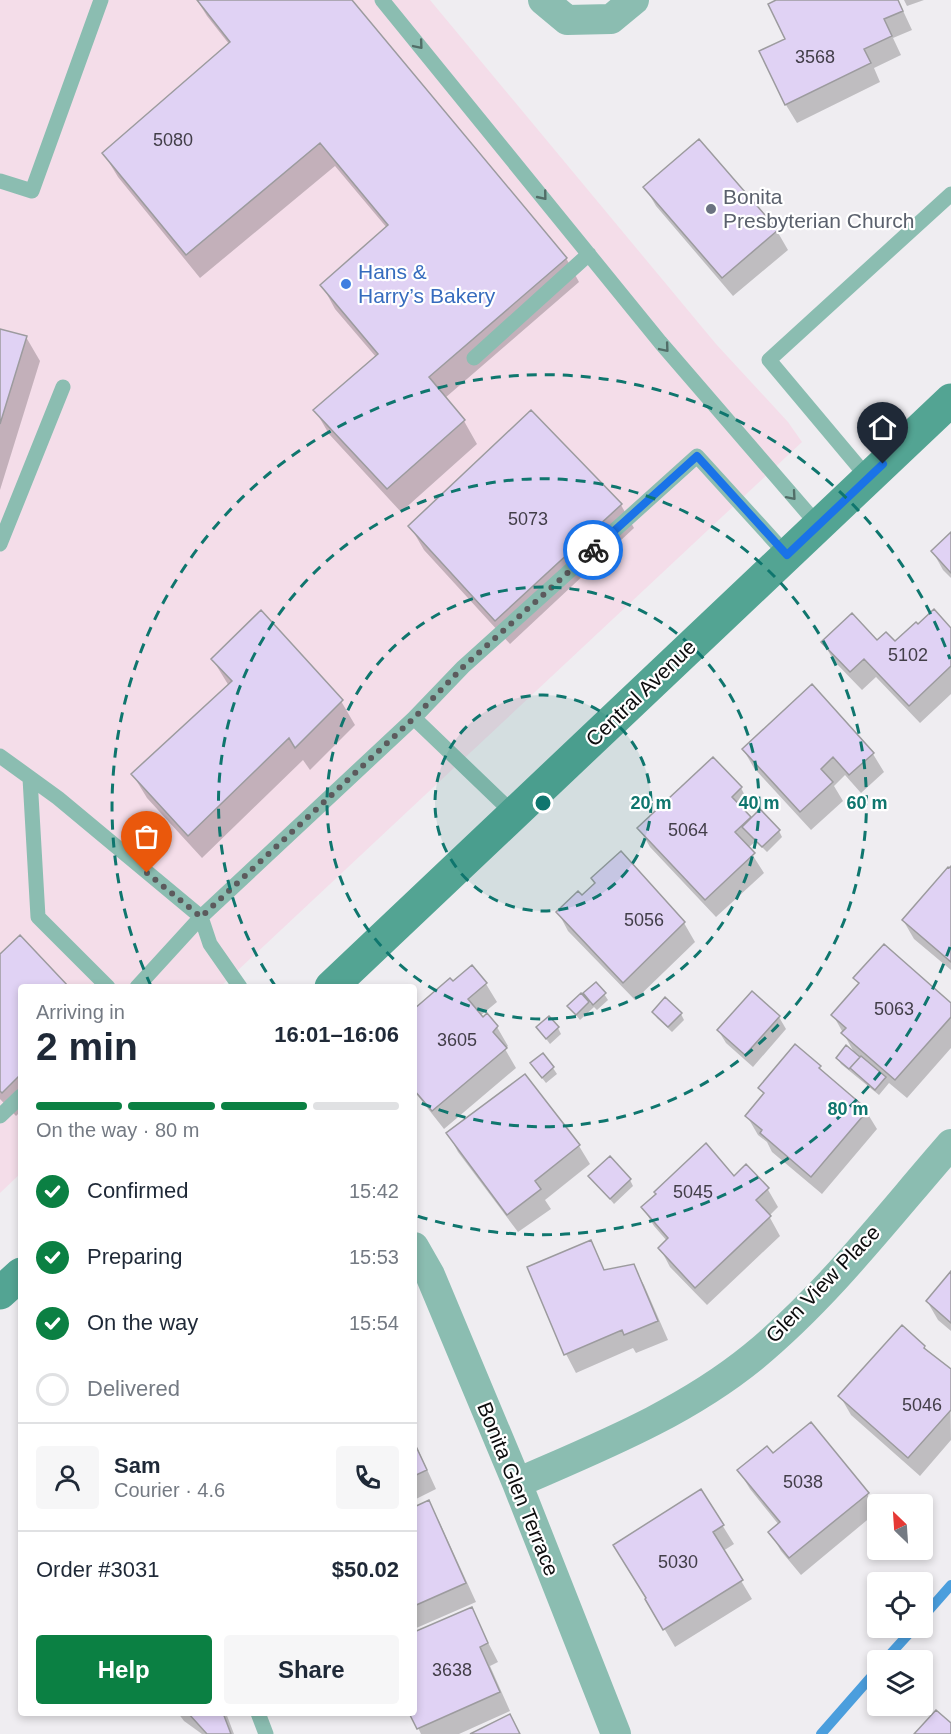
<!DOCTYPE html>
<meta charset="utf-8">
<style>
:root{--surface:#fff;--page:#f6f6f7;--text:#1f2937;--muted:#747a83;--line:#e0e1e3;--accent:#0b8043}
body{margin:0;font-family:Arial,sans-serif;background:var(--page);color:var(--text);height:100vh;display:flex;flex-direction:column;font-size:22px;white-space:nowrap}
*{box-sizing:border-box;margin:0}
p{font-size:20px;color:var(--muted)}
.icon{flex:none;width:33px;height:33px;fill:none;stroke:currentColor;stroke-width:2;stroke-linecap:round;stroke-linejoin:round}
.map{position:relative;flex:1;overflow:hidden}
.details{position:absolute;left:18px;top:984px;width:399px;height:732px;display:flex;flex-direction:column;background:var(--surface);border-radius:6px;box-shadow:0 3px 9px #0003}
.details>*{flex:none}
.needle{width:39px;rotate:335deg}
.controls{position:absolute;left:867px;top:1494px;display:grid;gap:12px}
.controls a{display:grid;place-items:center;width:66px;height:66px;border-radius:6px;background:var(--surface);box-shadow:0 3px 9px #0003;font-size:30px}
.pin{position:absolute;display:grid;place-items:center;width:51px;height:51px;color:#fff;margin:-62px -26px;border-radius:50% 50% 50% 0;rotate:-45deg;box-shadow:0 0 6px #0007}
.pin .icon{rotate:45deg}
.courier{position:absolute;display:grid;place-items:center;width:60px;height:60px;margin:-30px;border:4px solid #1a73e8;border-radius:50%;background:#fff;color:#222;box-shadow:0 2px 8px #0007}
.head em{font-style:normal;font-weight:700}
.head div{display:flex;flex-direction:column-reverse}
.head{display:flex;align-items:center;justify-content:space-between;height:102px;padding:0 18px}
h1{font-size:39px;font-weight:700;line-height:45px}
.bar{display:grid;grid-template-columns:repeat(4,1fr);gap:9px 6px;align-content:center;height:72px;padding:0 18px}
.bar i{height:8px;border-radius:4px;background:var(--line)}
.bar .selected{background:var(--accent)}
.bar p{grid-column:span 4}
.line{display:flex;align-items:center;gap:15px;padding:0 18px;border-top:2px solid var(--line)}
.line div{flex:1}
.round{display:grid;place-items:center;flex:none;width:63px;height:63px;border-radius:6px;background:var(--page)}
ol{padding:0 18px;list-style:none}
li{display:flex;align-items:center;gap:18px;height:66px}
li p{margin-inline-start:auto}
li .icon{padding:6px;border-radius:50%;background:var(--accent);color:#fff;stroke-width:4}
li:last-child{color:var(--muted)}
li i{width:33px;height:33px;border:3px solid var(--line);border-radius:50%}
.button{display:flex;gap:12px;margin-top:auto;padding:12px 18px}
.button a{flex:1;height:69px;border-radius:6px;background:var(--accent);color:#fff;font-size:24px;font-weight:700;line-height:69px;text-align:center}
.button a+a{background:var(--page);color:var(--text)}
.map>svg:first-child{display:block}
.commercial{fill:#f4dde9}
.shadow{fill:#0003}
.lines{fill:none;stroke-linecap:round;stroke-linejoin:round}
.stream{stroke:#4b9edd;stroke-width:10}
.building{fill:#e0d2f4;stroke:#9c9b9e;stroke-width:1.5}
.lane{stroke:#8bbdb1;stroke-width:15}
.street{stroke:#8bbdb1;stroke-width:30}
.secondary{stroke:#53a493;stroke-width:33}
.oneway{stroke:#526e68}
.done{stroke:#5c5b5d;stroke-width:6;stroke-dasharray:0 10.8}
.route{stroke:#1a73e8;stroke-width:8}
.ring{fill:none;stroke:#0f766e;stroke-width:3;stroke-dasharray:10 8}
.worship-dot{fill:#6b7280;stroke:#fff;stroke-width:2}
.shop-dot{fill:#3f7fe0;stroke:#fff;stroke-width:2}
.labels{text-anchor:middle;stroke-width:4.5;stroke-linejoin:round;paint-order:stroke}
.number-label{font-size:18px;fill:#423e48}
.worship-label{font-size:21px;fill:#5b616d;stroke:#fff;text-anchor:start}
.shop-label{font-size:21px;fill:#366cbe;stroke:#fff;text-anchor:start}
.street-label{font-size:21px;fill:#0d0d0e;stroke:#fff}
.centre{fill:#0f766e;stroke:#fff;stroke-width:3}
.ring-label{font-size:18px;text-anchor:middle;font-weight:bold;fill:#0f766e;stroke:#fff;stroke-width:4.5;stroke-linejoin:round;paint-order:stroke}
</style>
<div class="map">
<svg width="951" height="1734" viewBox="0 0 951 1734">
<rect width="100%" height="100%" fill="#efedf1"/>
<path class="commercial" d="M 0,0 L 430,0 L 716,344 L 788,422 L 802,442 L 220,987 L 21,987 L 21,1173 L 0,1193 Z"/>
<path class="shadow" d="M 197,0 L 350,0 L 566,258 L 579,282 L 445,398 L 464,421 L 477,444 L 401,512 L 329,434 L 315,410 L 376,357 L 335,309 L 322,285 L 387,228 L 335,166 L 200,278 L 118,177 L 104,154 L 229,44 L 207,16 Z
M 780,0 L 898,0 L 912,30 L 893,38 L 901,55 L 874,68 L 880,82 L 797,123 L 786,105 L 787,40 Z
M 904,0 L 924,0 L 907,6 Z
M 699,141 L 777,231 L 788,250 L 733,296 L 656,206 L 645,187 Z
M 0,330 L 26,337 L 40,361 L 0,490 Z
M 621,505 L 634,528 L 510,644 L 424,550 L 410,526 Z
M 951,534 L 951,578 L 943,570 L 933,552 Z
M 951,630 L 951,694 L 920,723 L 876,677 L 862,690 L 834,661 L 823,642 L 895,643 Z
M 213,660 L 341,701 L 355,725 L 310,770 L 303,760 L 202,858 L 147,798 L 133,775 L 229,686 Z
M 743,749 L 873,754 L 884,772 L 861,793 L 845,775 L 834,786 L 843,801 L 811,830 L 754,768 Z
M 741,788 L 751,807 L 745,813 L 751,820 L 779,831 L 782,837 L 767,852 L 756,841 L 748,848 L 764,873 L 716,917 L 650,847 L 639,828 Z
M 951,867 L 951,970 L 914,939 L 903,920 Z
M 582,897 L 684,923 L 695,942 L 635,1000 L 568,931 L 558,912 Z
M 0,956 L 67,987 L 21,987 L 21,1111 L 16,1116 L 0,1099 Z
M 855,978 L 951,1005 L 951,1048 L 907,1098 L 889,1083 L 879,1095 L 841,1064 L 837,1058 L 855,1054 L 833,1015 L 859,985 Z
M 453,984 L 486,984 L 497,1002 L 480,1016 L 483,1019 L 487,1015 L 497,1027 L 508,1046 L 505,1049 L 516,1068 L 444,1129 L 414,1091 L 414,1011 Z
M 584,993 L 604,994 L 608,1000 L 597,1010 L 594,1007 L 580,1020 L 569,1006 L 581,995 L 591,1004 Z
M 654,1012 L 681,1014 L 684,1020 L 672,1032 L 657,1018 Z
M 779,1017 L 786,1029 L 753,1067 L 726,1043 L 718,1030 Z
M 538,1028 L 558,1028 L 561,1034 L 550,1044 Z
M 819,1067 L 823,1073 L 866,1111 L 877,1129 L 822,1194 L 772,1152 L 767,1142 L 758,1135 L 747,1116 L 764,1095 L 760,1088 Z
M 553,1068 L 557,1074 L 546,1083 L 535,1069 Z
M 448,1133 L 579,1146 L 590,1164 L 545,1200 L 551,1209 L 518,1232 L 458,1152 Z
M 590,1176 L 630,1180 L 633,1186 L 614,1204 Z
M 767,1188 L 778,1207 L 769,1216 L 780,1236 L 707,1305 L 670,1267 L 660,1248 L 667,1241 L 654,1226 L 643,1208 Z
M 590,1242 L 605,1272 L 633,1266 L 644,1285 L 668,1340 L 636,1353 L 633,1348 L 576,1373 L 566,1354 Z
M 951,1273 L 951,1331 L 938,1320 L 927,1301 Z
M 950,1372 L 951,1440 L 920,1476 L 851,1415 L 840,1396 Z
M 414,1441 L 436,1489 L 414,1500 Z
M 773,1455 L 867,1494 L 878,1511 L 801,1575 L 781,1551 L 770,1532 L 779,1525 L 750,1489 L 739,1471 Z
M 701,1491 L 734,1544 L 723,1551 L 752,1599 L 675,1647 L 647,1599 Z
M 429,1502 L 439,1521 L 476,1602 L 414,1629 L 414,1509 Z
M 471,1609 L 498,1662 L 490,1666 L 510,1711 L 459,1734 L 421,1734 L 411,1713 L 414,1713 L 414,1634 Z
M 178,1713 L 226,1713 L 234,1734 L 202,1734 L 184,1721 Z"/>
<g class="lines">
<path class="stream" d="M 922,1618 L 951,1585
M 885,1660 L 914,1628
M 821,1734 L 878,1669"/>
</g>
<path class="building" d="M 197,0 L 352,0 L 567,258 L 429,377 L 465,420 L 387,489 L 313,410 L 378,354 L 320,285 L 388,225 L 320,143 L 186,255 L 102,153 L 230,42 Z
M 776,0 L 898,0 L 903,11 L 884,19 L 892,36 L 864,49 L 871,63 L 785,105 L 759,51 L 785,39 L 768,4 Z
M 699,139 L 778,230 L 722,278 L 643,187 Z
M 0,329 L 27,336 L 0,424 Z
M 531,410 L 622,504 L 495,621 L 408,526 Z
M 951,532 L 951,573 L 931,551 Z
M 934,609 L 951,628 L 951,666 L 909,706 L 864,659 L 850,672 L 821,642 L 852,613 L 877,640 L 886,632 L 895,641 L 916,622 L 918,624 Z
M 261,610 L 343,700 L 295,748 L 289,738 L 188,836 L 131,774 L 232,681 L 211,659 Z
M 812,684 L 874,753 L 849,775 L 833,757 L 821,769 L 833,782 L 800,812 L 742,749 Z
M 713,757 L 742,787 L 732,797 L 751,817 L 735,832 L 755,853 L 705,900 L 637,828 Z
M 760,809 L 780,830 L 762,847 L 742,827 Z
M 621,851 L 685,922 L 623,983 L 556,912 L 578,891 L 582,895 L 595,883 L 591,878 Z
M 951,866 L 951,962 L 902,920 L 948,867 L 949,868 Z
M 20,935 L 69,987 L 21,987 L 21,1074 L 2,1093 L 0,1091 L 0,954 Z
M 884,944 L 951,1003 L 951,1017 L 895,1080 L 841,1033 L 846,1028 L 831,1015 L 859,983 L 853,978 Z
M 472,965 L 487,983 L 468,999 L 483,1017 L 487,1013 L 498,1026 L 493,1032 L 507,1048 L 432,1111 L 414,1090 L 414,1009 L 450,978 L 453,981 Z
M 596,982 L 606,993 L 593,1005 L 583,993 Z
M 752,991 L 780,1016 L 745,1055 L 717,1030 Z
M 581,993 L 589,1002 L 576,1015 L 567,1006 Z
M 665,997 L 682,1013 L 668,1027 L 652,1012 Z
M 549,1016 L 559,1027 L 546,1039 L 536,1027 Z
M 795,1044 L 821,1066 L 819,1068 L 868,1110 L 811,1177 L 760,1133 L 762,1130 L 745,1116 L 764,1093 L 758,1088 Z
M 846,1045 L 860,1057 L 849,1069 L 836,1058 Z
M 543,1053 L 554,1067 L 542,1078 L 530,1063 Z
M 861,1056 L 886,1077 L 875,1090 L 850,1068 Z
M 525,1074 L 580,1145 L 535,1181 L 541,1189 L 507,1215 L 446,1133 Z
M 706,1143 L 734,1176 L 746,1164 L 769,1188 L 756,1200 L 771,1216 L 695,1288 L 658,1248 L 668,1238 L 641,1207 L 656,1194 L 654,1192 Z
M 610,1156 L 631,1179 L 610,1199 L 588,1176 Z
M 591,1240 L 604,1270 L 634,1264 L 658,1321 L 624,1335 L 622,1330 L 564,1355 L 527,1267 Z
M 951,1271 L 951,1323 L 926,1301 Z
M 902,1325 L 925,1346 L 924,1348 L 951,1369 L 951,1410 L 908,1458 L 838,1396 Z
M 811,1422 L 869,1493 L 789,1558 L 768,1532 L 780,1522 L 737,1470 L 767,1446 L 773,1453 Z
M 414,1442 L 427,1470 L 414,1476 Z
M 701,1489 L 724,1525 L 713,1532 L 743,1580 L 663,1630 L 645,1599 L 646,1598 L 613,1545 Z
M 429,1500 L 466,1583 L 414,1606 L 414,1507 Z
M 472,1607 L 488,1643 L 480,1647 L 500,1692 L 417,1729 L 409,1713 L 414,1713 L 414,1632 Z
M 936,1710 L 951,1723 L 951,1734 L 914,1734 Z
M 188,1713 L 223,1713 L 231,1734 L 207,1734 Z
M 510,1714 L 520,1734 L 470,1734 Z"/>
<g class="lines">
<path class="lane" d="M 382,0 L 660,342 L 818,525
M 0,181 L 32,191 L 101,0
M 474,358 L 589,254
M 868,478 L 769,360 L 951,194
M 0,544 L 63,387
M 414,718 L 514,814
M 0,756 L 58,798 L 201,917 L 210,944 L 240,987
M 30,778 L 38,917 L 108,987
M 137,987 L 201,917 L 414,718 L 463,667 L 697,456 L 787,555
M 0,1116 L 21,1096
M 258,1713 L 266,1734"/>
<path class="street" d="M 543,0 L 567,20 L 611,19 L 634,0
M 414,1247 L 430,1275 L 517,1483 L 616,1734
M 517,1483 C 599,1447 683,1414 753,1357 C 828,1295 888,1216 951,1144"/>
<path class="secondary" d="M 331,987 L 951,400
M 0,1293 L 21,1274"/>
</g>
<defs><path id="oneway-chevron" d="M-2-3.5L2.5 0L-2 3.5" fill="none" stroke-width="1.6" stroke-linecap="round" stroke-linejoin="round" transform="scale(1.5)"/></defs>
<g class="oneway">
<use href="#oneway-chevron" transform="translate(419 45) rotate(50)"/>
<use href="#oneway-chevron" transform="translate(543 196) rotate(51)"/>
<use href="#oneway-chevron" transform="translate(665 348) rotate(50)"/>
<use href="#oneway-chevron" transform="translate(792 496) rotate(49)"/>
</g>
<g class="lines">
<path class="done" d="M 147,873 L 201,917 L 414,718 L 463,667 L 593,550"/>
<path class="route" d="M 593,550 L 697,456 L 787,555 L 883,464"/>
</g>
<circle cx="543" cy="803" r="108" fill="#0f766e" fill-opacity=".12"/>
<g class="ring">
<circle cx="543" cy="803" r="108"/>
<circle cx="543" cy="803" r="216"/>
<path d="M276 987A324 324 0 1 1 416 1101"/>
<path d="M950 947A432 432 0 0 1 417 1216M151 986A432 432 0 1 1 950 659"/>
</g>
<circle class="worship-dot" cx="711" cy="209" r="6"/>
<circle class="shop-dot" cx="346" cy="284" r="6"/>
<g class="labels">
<g class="number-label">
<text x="815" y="63">3568</text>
<text x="173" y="146">5080</text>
<text x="528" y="525">5073</text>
<text x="908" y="661">5102</text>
<text x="688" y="836">5064</text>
<text x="644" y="926">5056</text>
<text x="894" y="1015">5063</text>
<text x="457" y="1046">3605</text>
<text x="693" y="1198">5045</text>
<text x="922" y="1411">5046</text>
<text x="803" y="1488">5038</text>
<text x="678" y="1568">5030</text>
<text x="452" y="1676">3638</text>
</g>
<g class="worship-label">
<text x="723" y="204">Bonita<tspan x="723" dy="24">Presbyterian Church</tspan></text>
</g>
<g class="shop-label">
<text x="358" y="279">Hans &amp;<tspan x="358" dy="24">Harry’s Bakery</tspan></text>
</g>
<g class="street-label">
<text transform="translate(641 693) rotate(-44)" y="7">Central Avenue</text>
<text transform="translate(823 1284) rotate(-46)" y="7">Glen View Place</text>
<text transform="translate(518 1489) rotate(68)" y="7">Bonita Glen Terrace</text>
</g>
</g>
<circle cx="543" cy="803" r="9" class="centre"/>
<g class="ring-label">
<text x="651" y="809">20 m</text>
<text x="759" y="809">40 m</text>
<text x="867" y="809">60 m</text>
<text x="848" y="1115">80 m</text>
</g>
</svg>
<div class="controls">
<a><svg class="needle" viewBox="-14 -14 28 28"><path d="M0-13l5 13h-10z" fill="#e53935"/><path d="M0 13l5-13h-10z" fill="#747a83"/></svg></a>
<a><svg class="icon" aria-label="locate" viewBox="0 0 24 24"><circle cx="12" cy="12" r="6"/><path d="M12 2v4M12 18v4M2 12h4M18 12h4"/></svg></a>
<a><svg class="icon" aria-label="layers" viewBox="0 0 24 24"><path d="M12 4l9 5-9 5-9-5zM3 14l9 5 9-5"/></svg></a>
</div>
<div class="pin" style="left:147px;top:873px;background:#ea580c"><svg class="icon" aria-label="bag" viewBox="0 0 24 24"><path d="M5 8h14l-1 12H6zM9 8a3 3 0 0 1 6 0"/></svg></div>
<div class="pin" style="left:883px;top:464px;background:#1f2937"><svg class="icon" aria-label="home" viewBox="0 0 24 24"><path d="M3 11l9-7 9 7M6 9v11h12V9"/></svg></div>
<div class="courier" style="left:593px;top:550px"><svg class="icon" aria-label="bike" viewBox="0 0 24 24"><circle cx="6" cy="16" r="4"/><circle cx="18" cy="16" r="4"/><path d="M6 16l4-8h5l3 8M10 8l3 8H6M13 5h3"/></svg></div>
<section class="details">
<div class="head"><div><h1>2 min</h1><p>Arriving in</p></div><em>16:01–16:06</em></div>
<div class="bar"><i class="selected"></i><i class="selected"></i><i class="selected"></i><i></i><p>On the way · 80 m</p></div>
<ol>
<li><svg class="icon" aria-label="check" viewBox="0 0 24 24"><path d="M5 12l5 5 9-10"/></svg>Confirmed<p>15:42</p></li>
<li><svg class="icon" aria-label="check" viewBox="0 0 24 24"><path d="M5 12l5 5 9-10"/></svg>Preparing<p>15:53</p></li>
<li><svg class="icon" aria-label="check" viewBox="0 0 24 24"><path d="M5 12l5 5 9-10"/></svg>On the way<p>15:54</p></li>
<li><i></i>Delivered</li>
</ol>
<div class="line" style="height:108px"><a class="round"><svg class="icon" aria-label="person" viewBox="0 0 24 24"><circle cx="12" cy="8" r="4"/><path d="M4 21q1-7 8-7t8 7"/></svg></a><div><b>Sam</b><p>Courier · 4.6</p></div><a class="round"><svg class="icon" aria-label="phone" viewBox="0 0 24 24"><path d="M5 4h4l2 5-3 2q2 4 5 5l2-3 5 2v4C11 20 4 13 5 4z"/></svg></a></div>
<div class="line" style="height:78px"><div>Order #3031</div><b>$50.02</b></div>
<div class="button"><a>Help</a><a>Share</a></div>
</section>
</div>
